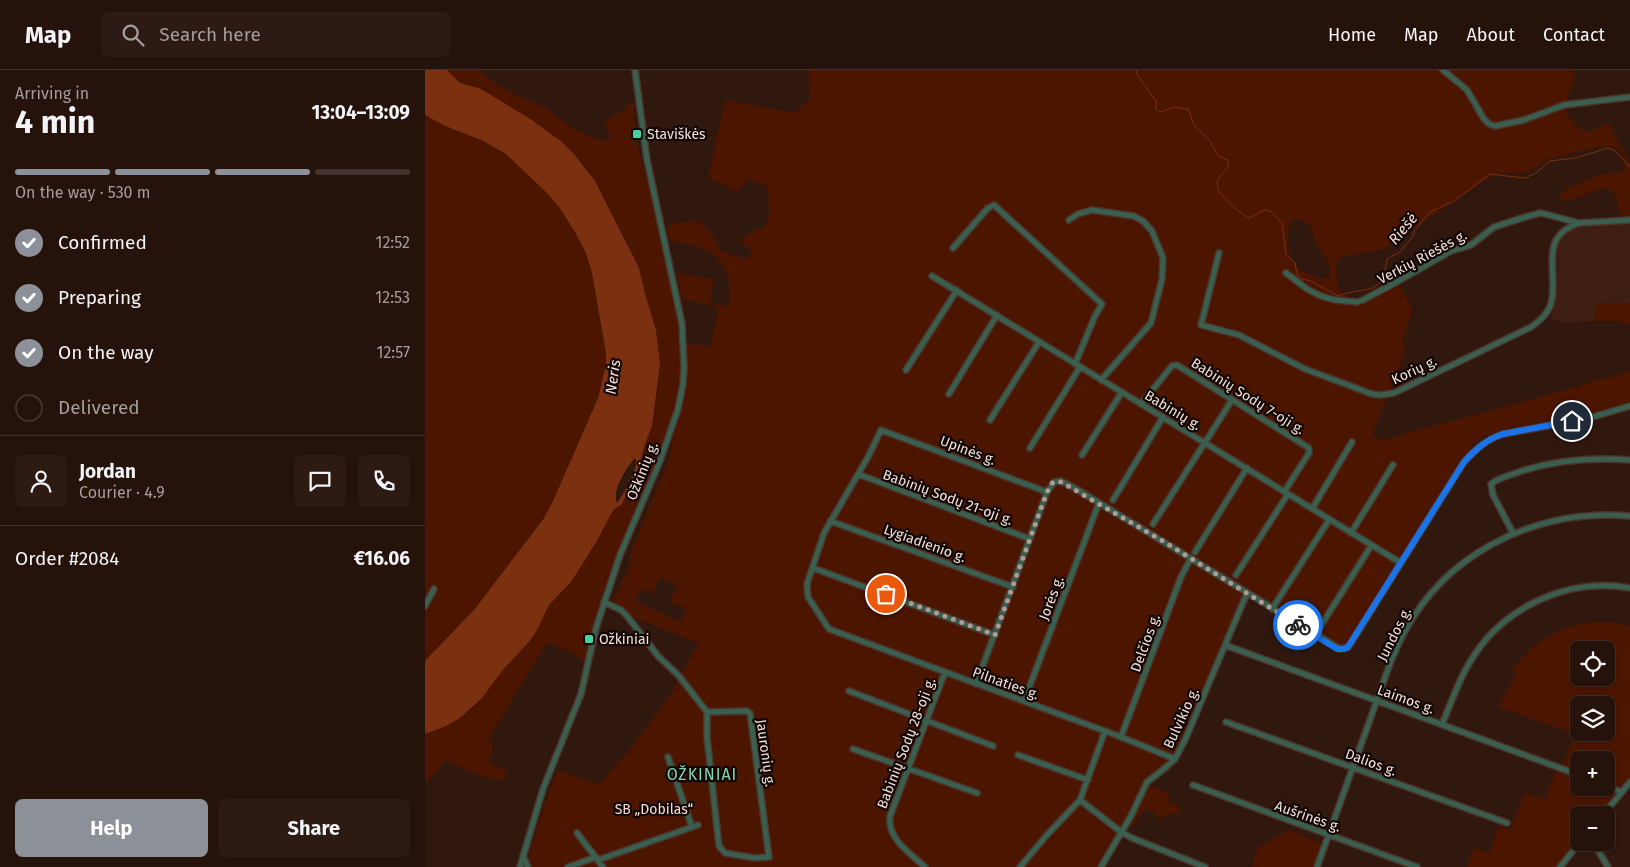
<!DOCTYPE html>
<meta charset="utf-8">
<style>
:root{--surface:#25120a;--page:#2d1b13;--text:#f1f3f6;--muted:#a39e9c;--line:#42322b;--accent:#8c9099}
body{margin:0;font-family:"Fira Sans",sans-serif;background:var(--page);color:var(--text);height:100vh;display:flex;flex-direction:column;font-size:19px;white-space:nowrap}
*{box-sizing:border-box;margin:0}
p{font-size:16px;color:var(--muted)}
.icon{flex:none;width:28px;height:28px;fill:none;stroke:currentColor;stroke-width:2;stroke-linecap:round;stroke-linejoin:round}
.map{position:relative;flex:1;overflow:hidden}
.panel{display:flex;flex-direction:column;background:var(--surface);width:425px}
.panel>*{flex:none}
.tools{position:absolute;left:1145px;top:571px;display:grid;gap:10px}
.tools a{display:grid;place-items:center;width:45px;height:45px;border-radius:8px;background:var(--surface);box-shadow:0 1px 4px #0004,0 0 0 1px var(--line);font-size:25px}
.pin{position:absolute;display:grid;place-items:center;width:42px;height:42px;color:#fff;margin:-21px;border:2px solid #fff;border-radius:50%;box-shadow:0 1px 5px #0007}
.courier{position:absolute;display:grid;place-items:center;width:50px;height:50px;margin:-25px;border:4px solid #1a73e8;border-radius:50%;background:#fff;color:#222;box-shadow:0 1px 6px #0007}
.summary em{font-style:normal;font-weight:700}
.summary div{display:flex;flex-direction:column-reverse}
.summary{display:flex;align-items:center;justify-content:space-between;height:85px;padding:0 15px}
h1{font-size:32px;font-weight:700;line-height:38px}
.bar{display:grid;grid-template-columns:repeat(4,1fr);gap:8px 5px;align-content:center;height:60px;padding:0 15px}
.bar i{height:6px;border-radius:4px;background:var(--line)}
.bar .selected{background:var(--accent)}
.bar p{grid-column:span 4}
.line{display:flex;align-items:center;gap:12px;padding:0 15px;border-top:1px solid var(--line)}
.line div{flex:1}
.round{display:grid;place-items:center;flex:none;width:52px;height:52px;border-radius:8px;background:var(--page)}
ol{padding:0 15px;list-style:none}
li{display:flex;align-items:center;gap:15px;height:55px}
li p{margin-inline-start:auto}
li .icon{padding:5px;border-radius:50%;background:var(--accent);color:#fff;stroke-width:4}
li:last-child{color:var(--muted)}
li i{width:28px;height:28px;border:2px solid var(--line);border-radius:50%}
.cta{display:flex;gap:10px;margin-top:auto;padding:10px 15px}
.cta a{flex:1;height:58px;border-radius:8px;background:var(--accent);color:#fff;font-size:20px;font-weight:700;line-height:58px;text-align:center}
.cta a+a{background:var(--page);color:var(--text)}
header{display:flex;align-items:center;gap:30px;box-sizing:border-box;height:70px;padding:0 25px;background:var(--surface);border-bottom:1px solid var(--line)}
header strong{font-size:24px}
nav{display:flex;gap:28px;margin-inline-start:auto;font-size:18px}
.search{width:350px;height:45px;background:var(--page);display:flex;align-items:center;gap:12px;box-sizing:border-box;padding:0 18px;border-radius:8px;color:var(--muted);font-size:19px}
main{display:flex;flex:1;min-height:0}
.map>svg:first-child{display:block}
.built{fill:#3e1e12}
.green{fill:#4b1500;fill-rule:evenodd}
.water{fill:#7b300f;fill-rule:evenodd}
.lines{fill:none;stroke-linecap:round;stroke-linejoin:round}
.stream{stroke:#7b300f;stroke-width:1}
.minor-casing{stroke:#4c342b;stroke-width:8}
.minor{stroke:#3a5f4f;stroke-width:5}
.done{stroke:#af9b93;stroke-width:5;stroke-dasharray:0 9}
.route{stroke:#1a73e8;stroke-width:6}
.poi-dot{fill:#42d4a0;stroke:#110604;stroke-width:2}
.labels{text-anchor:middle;stroke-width:4.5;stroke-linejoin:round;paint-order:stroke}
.poi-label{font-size:14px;fill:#f3e1da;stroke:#110604;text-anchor:start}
.street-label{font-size:14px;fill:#f3e1da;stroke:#110604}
.park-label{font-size:14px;fill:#f5ddd4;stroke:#110604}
.water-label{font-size:15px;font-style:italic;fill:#f5ded5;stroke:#110604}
.quarter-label{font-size:16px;letter-spacing:1px;fill:#7fd6b1;stroke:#110604}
</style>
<header>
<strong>Map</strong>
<div class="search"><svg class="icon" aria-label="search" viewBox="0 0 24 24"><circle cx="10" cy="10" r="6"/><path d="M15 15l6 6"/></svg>Search here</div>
<nav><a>Home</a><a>Map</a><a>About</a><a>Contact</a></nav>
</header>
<main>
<section class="panel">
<div class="summary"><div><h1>4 min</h1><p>Arriving in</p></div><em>13:04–13:09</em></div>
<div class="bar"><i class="selected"></i><i class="selected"></i><i class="selected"></i><i></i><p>On the way · 530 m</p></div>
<ol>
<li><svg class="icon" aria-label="check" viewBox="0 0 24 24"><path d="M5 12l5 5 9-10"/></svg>Confirmed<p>12:52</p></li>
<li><svg class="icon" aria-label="check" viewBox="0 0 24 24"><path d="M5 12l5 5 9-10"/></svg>Preparing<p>12:53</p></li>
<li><svg class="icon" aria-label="check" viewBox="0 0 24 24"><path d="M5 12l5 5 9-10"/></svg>On the way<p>12:57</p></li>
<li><i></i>Delivered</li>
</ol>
<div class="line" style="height:90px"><a class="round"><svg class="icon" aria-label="person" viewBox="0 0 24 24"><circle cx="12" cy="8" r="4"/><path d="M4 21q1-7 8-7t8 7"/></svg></a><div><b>Jordan</b><p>Courier · 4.9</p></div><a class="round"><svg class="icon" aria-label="chat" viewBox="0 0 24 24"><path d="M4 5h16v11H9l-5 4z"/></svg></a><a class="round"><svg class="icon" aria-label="phone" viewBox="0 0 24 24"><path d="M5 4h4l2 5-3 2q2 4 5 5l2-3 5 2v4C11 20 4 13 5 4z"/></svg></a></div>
<div class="line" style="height:65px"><div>Order #2084</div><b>€16.06</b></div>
<div class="cta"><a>Help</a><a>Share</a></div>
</section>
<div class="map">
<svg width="1205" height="797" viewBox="0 0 1205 797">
<rect width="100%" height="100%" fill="#31180e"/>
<path class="built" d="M 1205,153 L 1205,233 L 1172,234 L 1170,251 L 1133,252 L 1127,248 L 1131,177 L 1134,169 L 1144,160 L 1158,155 Z"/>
<path class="green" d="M 22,0 L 55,0 L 65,10 L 93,26 L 118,36 L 149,59 L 178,72 L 184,68 L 185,64 L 180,57 C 182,47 192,44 200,40 L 202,35 L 209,32 L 210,65 L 227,130 L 255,258 L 257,300 L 255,315 L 247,349 L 179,523 L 166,561 L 160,592 L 146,582 L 122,573 L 63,669 C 72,674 66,683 64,692 L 82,701 L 79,711 L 55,706 L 21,690 L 0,714 L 0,664 L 21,656 L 47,639 L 57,628 L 77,601 L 103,573 L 124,535 L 146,512 L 172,471 L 186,444 L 189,439 L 196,435 L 212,406 L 219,377 L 227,356 L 235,294 L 231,260 L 221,227 L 214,198 L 176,122 L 163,101 L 143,77 L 107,50 L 53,18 L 35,13 Z
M 383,0 L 1147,0 L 1151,7 L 1143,25 L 1141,42 C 1155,65 1161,65 1184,53 L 1205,94 L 1205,145 L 1195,145 C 1193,139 1193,130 1190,125 C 1177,105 1153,138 1134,128 L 1134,124 L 1143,118 L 1177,104 L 1195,103 L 1200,97 L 1196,82 L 1190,77 L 1176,76 L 1124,89 L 1103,102 L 1091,104 L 1077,103 L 1064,108 L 976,166 L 960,179 L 913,188 L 911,196 L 913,217 L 919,224 L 931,233 L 938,233 L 975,215 L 986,237 L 986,243 L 978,271 L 980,282 L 947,365 L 955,370 L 971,367 L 982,363 L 1105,330 L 1205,301 L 1205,331 L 1158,346 L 1084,358 L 1057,367 L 1045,378 L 921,575 L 914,577 L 821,520 L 746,691 L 720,712 L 674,797 L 107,797 L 103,789 L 119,735 L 132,700 L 174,715 L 204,680 L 244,627 L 273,573 L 184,537 L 202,503 L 208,477 L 244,389 L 249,362 L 261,318 L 262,274 L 286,276 L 293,237 L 257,229 L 252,203 L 289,209 L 285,232 L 303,237 C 307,220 304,198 290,186 C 279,176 258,174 245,170 L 242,158 L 250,153 L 273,151 L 284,160 L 290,168 L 295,180 L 301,183 L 321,189 L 326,185 L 326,180 L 317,173 L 316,170 L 331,159 L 339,158 L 344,144 L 343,117 L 324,109 L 312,122 L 283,107 L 300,30 L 370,43 L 385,27 ZM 874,149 C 891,155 886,164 893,177 C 898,188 911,193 902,208 C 896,210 892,208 887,205 C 882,203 877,202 873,198 C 862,188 859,162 868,150 ZM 235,508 L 252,516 L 245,531 L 261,539 L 255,552 L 210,531 L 215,519 L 227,525 Z
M 0,45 L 18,55 L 56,70 L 81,84 L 122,122 L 134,137 L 150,162 L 161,183 L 167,203 L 181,283 L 181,294 L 173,328 L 129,429 L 119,448 L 49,540 L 0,591 Z
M 1205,233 L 1205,255 L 1192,251 L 1170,251 L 1172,234 Z
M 1168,552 L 1185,552 L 1205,556 L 1205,707 L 1195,717 L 1181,713 L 1181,690 L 1154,690 L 1154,703 L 1137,696 L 1150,664 L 1073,637 L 1091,604 L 1087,600 C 1110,570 1131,558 1168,552 ZM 1154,580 L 1181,580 L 1181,608 L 1154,608 ZM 1154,635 L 1181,635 L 1181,662 L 1154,662 Z
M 1131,699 L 1154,708 L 1154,718 L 1179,718 L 1190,722 L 1190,725 L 1174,745 L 1154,745 L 1154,770 L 1131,797 L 1042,797 L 1049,778 L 1064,783 L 1074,755 L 1085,760 L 1099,723 L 1120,729 Z
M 725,717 L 729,717 L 744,724 L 744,732 L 754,736 L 756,738 L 753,744 L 746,743 L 738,748 L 731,747 L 729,742 L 722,740 L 719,740 L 706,758 L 705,755 L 723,719 Z
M 865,760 L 895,773 L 895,777 L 888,797 L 828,797 L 828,791 L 833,777 Z"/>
<path class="water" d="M 0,0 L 22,0 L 35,13 L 53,18 L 61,22 L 107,50 L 137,72 L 148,83 L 170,111 L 214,198 L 221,227 L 231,260 L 235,294 L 227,356 L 219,377 L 212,406 L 196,435 L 189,439 L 186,444 L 172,471 L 146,512 L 124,535 L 111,562 L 103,573 L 77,601 L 57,628 L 35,648 L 21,656 L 0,664 L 0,591 L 49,540 L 119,448 L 129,429 L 173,328 L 181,294 L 181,283 L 167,203 L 161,183 L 150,162 L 134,137 L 121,122 L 81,84 L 56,70 L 18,55 L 0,45 ZM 210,388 C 213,396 208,405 203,412 L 203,416 L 192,433 C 186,421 202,397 210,388 Z"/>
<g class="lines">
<path class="stream" d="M 712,0 L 711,3 L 731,31 L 731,40 L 735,42 L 749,37 L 763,39 L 769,55 L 785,71 L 793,86 L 804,91 C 804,98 798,102 794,108 C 785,122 813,140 823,148 C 830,147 833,142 840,140 L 845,141 L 857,152 L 861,185 L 870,193 L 872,205 L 877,209 L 886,211 L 913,226 C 943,215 957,228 962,189 L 975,182 L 988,166 L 989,161 L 1005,142 L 1029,131 L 1065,104 L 1100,108 L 1111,103 L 1125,91 L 1150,88 L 1183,78 L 1189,80 L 1205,97
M 727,0 L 728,0"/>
<defs>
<path id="minor" d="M 1018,0 L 1042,20 L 1059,49 L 1064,54 L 1070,56 L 1099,50 L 1139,35 L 1205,27
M 644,150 L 653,144 L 667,140 L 709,146 L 718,151 L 727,161 L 738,188 L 737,209 L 726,253 L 676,310
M 528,178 L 563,138 L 569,135 L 677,234 L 670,246 L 650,294
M 794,183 L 776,255 L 814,265 L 880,299 L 947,324 L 954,325 L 969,323 L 1106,257 C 1116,250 1125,242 1127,229 C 1132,198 1114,167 1154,153
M 861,203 L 882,219 L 896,226 L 910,230 L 932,232 L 938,230 L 968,214 L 1026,181 L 1046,175 L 1069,157 L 1100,147 L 1116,143 L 1154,153 L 1205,150
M 507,206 L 976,493
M 481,300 L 532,220
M 524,324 L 572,245
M 716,334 L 747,296 L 752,295 L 884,378 L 884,383 L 859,422
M 565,350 L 614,272
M 605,378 L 655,297
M 657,385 L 697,322
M 433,404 L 605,469
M 622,422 L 456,360 L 443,387 L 399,463 L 382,514 L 383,527 L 404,559 L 696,667 L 750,689
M 688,430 L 738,347
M 887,439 L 927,372
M 405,451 L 588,517
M 728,454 L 807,330
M 926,463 L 968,395
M 1088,463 L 1068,425 L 1066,414 C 1073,408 1082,406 1091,403 C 1127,390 1167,387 1205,390
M 770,482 L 822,398
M 388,498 L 570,565
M 811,505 L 863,424
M 179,532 L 196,540 L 202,546 L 233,586 L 254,606 L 282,642 L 322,641 L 325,643 L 344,787 L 330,788 L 300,783 L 294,776 L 282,667 L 282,642
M 0,536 L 9,519
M 847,539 L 904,450
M 890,565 L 946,476
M 800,575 L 1154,705
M 551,614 L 622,422 L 629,412 L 636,411 L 653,420 L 915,579 L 923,577 L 926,573 L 1039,392 C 1051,379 1062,369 1078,364 L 1164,348 L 1205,336
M 424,621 L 568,676
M 599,631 L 674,433
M 801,652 L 1082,753
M 1017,654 C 1026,634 1033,611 1045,592 C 1077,537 1143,507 1205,518
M 696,667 L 756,507 L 766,488
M 428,679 L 552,723
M 593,685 L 663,710
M 243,687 L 267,757
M 768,715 L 992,797
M 1181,716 L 1196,722
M 655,730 L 696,762 L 707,768 L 780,797
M 1178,745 L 1205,712
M 152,763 L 178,797
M 1168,772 L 1183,797
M 98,786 L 103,797
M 173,790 L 273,755
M 95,797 L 118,719 L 156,624 L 171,558 L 195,485 L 235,391 L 253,339 L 258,314 L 259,297 L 257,254 L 222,90 L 210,0
M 143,797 L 171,787
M 500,797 C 485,783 462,769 465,746 L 520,602
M 595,797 L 621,766 L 655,730 L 680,661
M 676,797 L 706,746 L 722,712 L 740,698 L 750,689 L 760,670 L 822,523
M 892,797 C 910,747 928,697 946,647 C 958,614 968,579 987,549 C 1033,476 1120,438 1205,446
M 1135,797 L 1155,772"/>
</defs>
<use href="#minor" class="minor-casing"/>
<use href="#minor" class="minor"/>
</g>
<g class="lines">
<path class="done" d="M 461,524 L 570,565 L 622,422 L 628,412 L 636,412 L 738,471 L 873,555"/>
<path class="route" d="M 873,555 L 912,579 L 919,579 L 923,577 L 1039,392 C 1051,379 1062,369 1078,364 L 1147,351"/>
</g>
<g class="poi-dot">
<rect x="207" y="59" width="10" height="10" rx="2.5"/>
<rect x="159" y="564" width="10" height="10" rx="2.5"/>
</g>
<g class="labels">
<g class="poi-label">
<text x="222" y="69">Staviškės</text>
<text x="174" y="574">Ožkiniai</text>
</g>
<g class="street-label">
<text transform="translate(997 187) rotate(-28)" y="5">Verkių Riešės g.</text>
<text transform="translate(989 300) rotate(-25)" y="5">Korių g.</text>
<text transform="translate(823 326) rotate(32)" y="5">Babinių Sodų 7-oji g.</text>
<text transform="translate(748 340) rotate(31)" y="5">Babinių g.</text>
<text transform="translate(543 380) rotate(21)" y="5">Upinės g.</text>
<text transform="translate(217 401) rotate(-68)" y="5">Ožkinių g.</text>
<text transform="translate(523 427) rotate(20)" y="5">Babinių Sodų 21-oji g.</text>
<text transform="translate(500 473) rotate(20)" y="5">Lygiadienio g.</text>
<text transform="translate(626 528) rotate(-69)" y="5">Jorės g.</text>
<text transform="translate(969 564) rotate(-63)" y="5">Jundos g.</text>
<text transform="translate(720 573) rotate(-70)" y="5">Delčios g.</text>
<text transform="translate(581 613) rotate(20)" y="5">Pilnaties g.</text>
<text transform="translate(981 629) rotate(20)" y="5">Laimos g.</text>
<text transform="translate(756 648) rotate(-65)" y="5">Bulvikio g.</text>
<text transform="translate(481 673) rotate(-69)" y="5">Babinių Sodų 28-oji g.</text>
<text transform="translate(341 683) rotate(82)" y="5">Jauronių g.</text>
<text transform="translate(946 692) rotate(20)" y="5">Dalios g.</text>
<text transform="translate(883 746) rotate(19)" y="5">Aušrinės g.</text>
</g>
<g class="park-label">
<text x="229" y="744">SB „Dobilas“</text>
</g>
<g class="water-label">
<text transform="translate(978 159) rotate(-50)" y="5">Riešė</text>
<text transform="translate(188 307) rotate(-82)" y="5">Neris</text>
</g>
<g class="quarter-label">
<text x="277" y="710">OŽKINIAI</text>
</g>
</g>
</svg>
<div class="tools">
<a><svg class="icon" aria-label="locate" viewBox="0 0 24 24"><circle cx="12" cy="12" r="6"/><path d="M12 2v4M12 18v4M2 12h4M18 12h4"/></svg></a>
<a><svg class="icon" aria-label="layers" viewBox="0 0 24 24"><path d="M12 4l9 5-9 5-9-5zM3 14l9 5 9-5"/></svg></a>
<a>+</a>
<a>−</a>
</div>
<div class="pin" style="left:461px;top:524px;background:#ea580c"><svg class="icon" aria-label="bag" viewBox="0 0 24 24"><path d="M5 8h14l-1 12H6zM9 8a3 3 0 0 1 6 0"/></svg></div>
<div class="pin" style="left:1147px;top:351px;background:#1f2937"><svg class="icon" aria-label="home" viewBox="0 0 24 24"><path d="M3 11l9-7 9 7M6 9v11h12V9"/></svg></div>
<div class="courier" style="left:873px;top:555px"><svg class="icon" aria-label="bike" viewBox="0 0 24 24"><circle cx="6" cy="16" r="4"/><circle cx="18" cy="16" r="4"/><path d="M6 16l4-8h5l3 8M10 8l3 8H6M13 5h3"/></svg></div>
</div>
</main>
